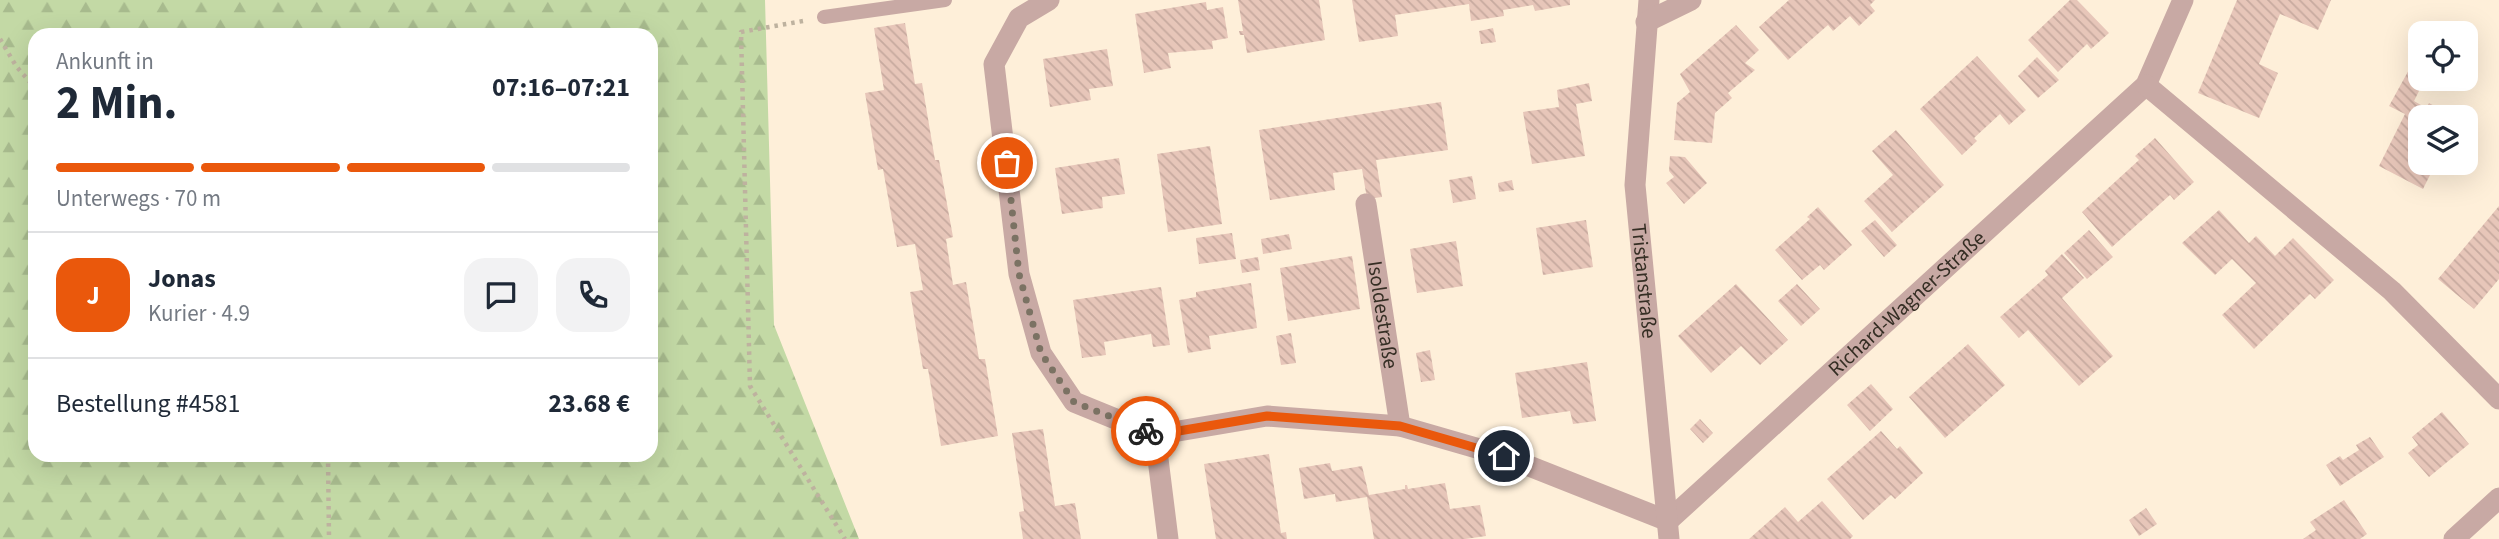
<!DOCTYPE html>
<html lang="de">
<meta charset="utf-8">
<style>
:root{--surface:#fff;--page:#f2f2f3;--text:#1f2937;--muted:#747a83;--line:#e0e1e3;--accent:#ea580c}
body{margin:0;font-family:"Source Sans 3",sans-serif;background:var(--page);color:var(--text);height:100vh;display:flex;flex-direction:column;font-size:26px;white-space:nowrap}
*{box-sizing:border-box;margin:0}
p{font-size:23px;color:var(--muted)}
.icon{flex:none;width:38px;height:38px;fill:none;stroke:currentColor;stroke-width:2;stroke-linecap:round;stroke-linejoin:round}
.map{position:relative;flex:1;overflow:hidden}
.panel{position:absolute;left:28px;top:28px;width:630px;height:434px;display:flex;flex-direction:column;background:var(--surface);border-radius:21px;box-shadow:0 7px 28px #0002}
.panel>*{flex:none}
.controls{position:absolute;left:2408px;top:21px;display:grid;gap:14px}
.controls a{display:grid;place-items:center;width:70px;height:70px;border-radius:14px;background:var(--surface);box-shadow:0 7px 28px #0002;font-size:35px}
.pin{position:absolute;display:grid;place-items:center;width:60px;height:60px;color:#fff;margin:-30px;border:4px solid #fff;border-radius:50%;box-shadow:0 2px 7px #0007}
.courier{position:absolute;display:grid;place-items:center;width:70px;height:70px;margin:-35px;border:5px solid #ea580c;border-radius:50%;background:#fff;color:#222;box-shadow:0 2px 9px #0007}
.summary em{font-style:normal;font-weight:700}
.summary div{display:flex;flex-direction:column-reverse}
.summary{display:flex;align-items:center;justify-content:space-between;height:119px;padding:0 28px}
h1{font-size:46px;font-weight:700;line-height:52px}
.bar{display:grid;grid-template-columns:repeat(4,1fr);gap:10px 7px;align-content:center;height:84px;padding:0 28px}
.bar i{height:9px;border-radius:5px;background:var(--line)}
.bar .on{background:var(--accent)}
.bar p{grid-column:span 4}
.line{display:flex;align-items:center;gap:18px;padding:0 28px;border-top:2px solid var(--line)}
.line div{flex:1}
.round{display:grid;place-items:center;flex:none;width:74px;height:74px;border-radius:21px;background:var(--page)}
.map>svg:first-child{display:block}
.forest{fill:url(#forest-firs);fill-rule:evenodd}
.building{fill:url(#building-back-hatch)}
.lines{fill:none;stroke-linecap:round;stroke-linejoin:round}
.path{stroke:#beb29f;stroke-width:4.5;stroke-dasharray:3.5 5;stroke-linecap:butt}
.service{stroke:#c8a9a4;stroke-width:14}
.minor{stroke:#c8a9a4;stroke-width:21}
.done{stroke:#7b7263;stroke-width:7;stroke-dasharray:0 12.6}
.route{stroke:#ea580c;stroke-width:9}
.labels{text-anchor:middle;stroke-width:6;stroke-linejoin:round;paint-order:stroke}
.street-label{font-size:21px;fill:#352e24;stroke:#feefd9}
</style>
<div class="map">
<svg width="2499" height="539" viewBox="0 0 2499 539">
<defs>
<pattern id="forest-firs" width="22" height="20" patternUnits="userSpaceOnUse" patternTransform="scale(1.75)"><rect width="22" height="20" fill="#c3d9a5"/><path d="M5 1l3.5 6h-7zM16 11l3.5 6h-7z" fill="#a8bb8e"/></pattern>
<pattern id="building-back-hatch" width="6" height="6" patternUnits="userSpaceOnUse" patternTransform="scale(1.75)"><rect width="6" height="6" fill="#e7c6b9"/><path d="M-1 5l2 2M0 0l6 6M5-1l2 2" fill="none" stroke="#c7aa9f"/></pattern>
</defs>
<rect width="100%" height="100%" fill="#feefd9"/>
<path class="forest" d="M 0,0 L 765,0 L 774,325 L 859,539 L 0,539 ZM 35,35 L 651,35 L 651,455 L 35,455 Z"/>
<path class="building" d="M 1238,0 L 1319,0 L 1325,40 L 1247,53 L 1244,35 L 1240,35 L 1239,31 L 1243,31 Z
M 1352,0 L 1570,0 L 1570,5 L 1535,11 L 1533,5 L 1503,10 L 1504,16 L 1471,21 L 1469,4 L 1395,15 L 1398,36 L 1359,42 Z
M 1789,0 L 1875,0 L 1870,5 L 1875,11 L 1859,26 L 1850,16 L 1833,31 L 1828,25 L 1788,60 L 1759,27 Z
M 2070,0 L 2077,0 L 2109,33 L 2091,49 L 2087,44 L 2058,72 L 2028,40 Z
M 2237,0 L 2331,0 L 2318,30 L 2280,14 L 2259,64 L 2278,73 L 2259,118 L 2198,93 Z
M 1206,2 L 1207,10 L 1223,7 L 1228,38 L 1212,41 L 1213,49 L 1168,53 L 1171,68 L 1144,73 L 1135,14 Z
M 905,23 L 915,84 L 922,83 L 935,160 L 939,160 L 953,237 L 946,239 L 953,285 L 966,282 L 979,359 L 985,359 L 998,436 L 941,446 L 928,369 L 923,369 L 910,292 L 923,290 L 915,244 L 897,247 L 883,169 L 878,170 L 865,93 L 884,90 L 874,28 Z
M 1736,25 L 1759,50 L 1745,63 L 1755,70 L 1728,93 L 1732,98 L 1715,113 L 1712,143 L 1674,140 L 1677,103 L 1690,92 L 1680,74 Z
M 1493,28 L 1496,42 L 1481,44 L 1479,31 Z
M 1107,49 L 1113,86 L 1089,89 L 1091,100 L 1050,107 L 1043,59 Z
M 1977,56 L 2026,110 L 2009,125 L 2000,114 L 1974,138 L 1977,141 L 1962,155 L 1920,109 Z
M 2037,57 L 2059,80 L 2038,98 L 2018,76 Z
M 2411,66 L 2420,71 L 2420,79 L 2425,79 L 2414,101 L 2426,108 L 2429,103 L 2443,111 L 2440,115 L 2444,117 L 2420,117 L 2420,163 L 2436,163 L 2423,189 L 2379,166 L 2405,114 L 2389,106 Z
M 1589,83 L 1592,101 L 1576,104 L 1585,156 L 1532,164 L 1523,112 L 1559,107 L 1557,90 Z
M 1441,102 L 1448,150 L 1376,160 L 1382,197 L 1367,199 L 1362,169 L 1333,173 L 1335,190 L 1270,200 L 1259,130 Z
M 1896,130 L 1944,185 L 1892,232 L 1864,201 L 1893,175 L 1872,151 Z
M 2155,138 L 2194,182 L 2174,200 L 2170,195 L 2112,247 L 2082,212 L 2139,160 L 2135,156 Z
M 1210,146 L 1222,224 L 1168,232 L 1157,154 Z
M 1670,156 L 1685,157 L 1707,183 L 1684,204 L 1666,183 L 1674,177 L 1669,171 Z
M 1119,158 L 1125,194 L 1102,197 L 1103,208 L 1062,214 L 1055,168 Z
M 1472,176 L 1476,199 L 1453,203 L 1449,180 Z
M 1512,180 L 1514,190 L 1499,192 L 1498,183 Z
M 2499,206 L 2499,279 L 2474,309 L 2438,279 Z
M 1818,207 L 1852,245 L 1824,270 L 1820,265 L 1802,280 L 1775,250 L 1810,219 L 1807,217 Z
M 2219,210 L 2249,243 L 2256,236 L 2275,256 L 2293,238 L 2334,280 L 2315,299 L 2310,294 L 2254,349 L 2222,315 L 2256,283 L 2232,259 L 2215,275 L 2182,243 Z
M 1586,220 L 1593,267 L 1543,275 L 1536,228 Z
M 1875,220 L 1897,245 L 1884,257 L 1861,231 Z
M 2089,230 L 2113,257 L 2087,279 L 2064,253 Z
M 1232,233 L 1236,259 L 1199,264 L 1196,238 Z
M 1289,234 L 1292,249 L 1263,254 L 1261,239 Z
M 1456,241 L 1463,286 L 1417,293 L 1410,249 Z
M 2062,254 L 2084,278 L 2062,298 L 2113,356 L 2079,386 L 2028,330 L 2019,338 L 2000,317 L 2048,275 L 2045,271 Z
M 1352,256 L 1360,309 L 1288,321 L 1280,268 Z
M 1258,257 L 1260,270 L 1242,273 L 1240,260 Z
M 1251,283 L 1257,328 L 1209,336 L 1211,349 L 1188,353 L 1179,300 L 1196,297 L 1196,292 Z
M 1736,284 L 1788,340 L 1760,365 L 1741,346 L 1711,373 L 1678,336 Z
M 1797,284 L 1820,309 L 1801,326 L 1778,301 Z
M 1161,287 L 1170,345 L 1153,347 L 1151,334 L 1104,342 L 1106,355 L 1082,358 L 1073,300 Z
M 1291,333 L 1296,363 L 1281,365 L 1276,336 Z
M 1968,344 L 2005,385 L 1945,438 L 1909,397 Z
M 1430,350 L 1435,380 L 1421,382 L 1416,353 Z
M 1587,362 L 1596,421 L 1573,424 L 1570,411 L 1522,418 L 1515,373 Z
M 1871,384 L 1893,409 L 1870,431 L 1847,405 Z
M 2442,412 L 2469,444 L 2429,477 L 2408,453 L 2418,445 L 2412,437 Z
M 1700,419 L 1713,433 L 1703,443 L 1690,429 Z
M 1043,429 L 1055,506 L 1075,503 L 1081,539 L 1023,539 L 1019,512 L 1024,511 L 1012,433 Z
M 1881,431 L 1897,449 L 1900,446 L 1923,473 L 1895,499 L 1891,495 L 1863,520 L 1827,479 Z
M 2370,437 L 2384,457 L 2340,486 L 2326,465 L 2340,456 L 2343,460 L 2359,450 L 2356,445 Z
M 1269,454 L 1281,533 L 1286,532 L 1287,539 L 1216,539 L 1204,464 Z
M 1330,463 L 1332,471 L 1362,466 L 1369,495 L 1405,489 L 1405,485 L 1407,485 L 1408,489 L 1445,483 L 1450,509 L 1480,505 L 1486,536 L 1465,539 L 1374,539 L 1367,497 L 1336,502 L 1335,494 L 1304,499 L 1299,468 Z
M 2344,500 L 2367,534 L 2360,539 L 2303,539 L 2316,530 L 2310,522 Z
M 1822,501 L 1853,536 L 1850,539 L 1749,539 L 1785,507 L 1798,522 Z
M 2146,508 L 2157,524 L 2139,536 L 2129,520 Z"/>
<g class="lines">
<path class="path" d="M 803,21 L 741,32 L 750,386 L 845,539
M 0,39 L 16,66 L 35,88
M 328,455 L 329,539"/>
<path class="service" d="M 824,17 L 945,0"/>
<g class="minor">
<path id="s1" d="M 1049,0 L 1019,18 L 994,64 L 1019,274 L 1041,353 L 1074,402 L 1155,435 L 1267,416 L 1400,426 L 1504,456 L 1668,521 L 2146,85 L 2183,0"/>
<path id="s2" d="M 1649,0 L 1635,185 L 1669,539"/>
<path d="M 1646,22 L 1691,0"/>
<path d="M 2146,85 L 2392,291 L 2499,399"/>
<path id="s3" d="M 1366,204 L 1400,426"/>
<path d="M 1155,435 L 1168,539"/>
<path d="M 2454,539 L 2499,498"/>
</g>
</g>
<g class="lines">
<path class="done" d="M 1007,163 L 1019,274 L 1041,353 L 1074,402 L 1146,431"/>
<path class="route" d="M 1146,431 L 1155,435 L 1267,416 L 1400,426 L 1504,456"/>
</g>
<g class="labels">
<g class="street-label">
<text dy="7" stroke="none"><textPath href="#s2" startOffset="282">Tristanstraße</textPath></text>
<text dy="7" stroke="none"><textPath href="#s1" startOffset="1382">Richard-Wagner-Straße</textPath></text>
<text dy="7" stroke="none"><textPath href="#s3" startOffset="112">Isoldestraße</textPath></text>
</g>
</g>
</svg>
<div class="controls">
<a><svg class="icon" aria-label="locate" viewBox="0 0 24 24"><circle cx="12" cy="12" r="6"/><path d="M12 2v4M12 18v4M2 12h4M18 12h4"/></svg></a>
<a><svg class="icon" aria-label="layers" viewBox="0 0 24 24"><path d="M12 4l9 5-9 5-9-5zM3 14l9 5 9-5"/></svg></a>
</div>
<div class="pin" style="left:1007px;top:163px;background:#ea580c"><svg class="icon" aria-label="bag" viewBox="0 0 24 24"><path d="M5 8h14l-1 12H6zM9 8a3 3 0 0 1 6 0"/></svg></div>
<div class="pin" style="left:1504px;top:456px;background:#1f2937"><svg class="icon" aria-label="home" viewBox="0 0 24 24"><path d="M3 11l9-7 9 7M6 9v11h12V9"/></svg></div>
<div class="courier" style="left:1146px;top:431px"><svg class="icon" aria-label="bike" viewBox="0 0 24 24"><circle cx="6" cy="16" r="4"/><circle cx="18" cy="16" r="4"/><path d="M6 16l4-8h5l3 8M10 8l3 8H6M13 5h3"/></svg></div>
<section class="panel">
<div class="summary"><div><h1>2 Min.</h1><p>Ankunft in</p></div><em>07:16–07:21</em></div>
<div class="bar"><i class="on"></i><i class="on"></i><i class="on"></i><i></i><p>Unterwegs · 70 m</p></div>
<div class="line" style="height:126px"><b class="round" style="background:var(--accent);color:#fff">J</b><div><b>Jonas</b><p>Kurier · 4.9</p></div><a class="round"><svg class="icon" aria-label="chat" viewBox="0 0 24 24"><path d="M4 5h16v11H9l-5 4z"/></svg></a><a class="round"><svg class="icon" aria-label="phone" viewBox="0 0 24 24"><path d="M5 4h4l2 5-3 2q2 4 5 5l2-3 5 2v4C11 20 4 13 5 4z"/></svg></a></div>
<div class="line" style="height:91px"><div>Bestellung #4581</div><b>23.68 €</b></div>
</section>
</div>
